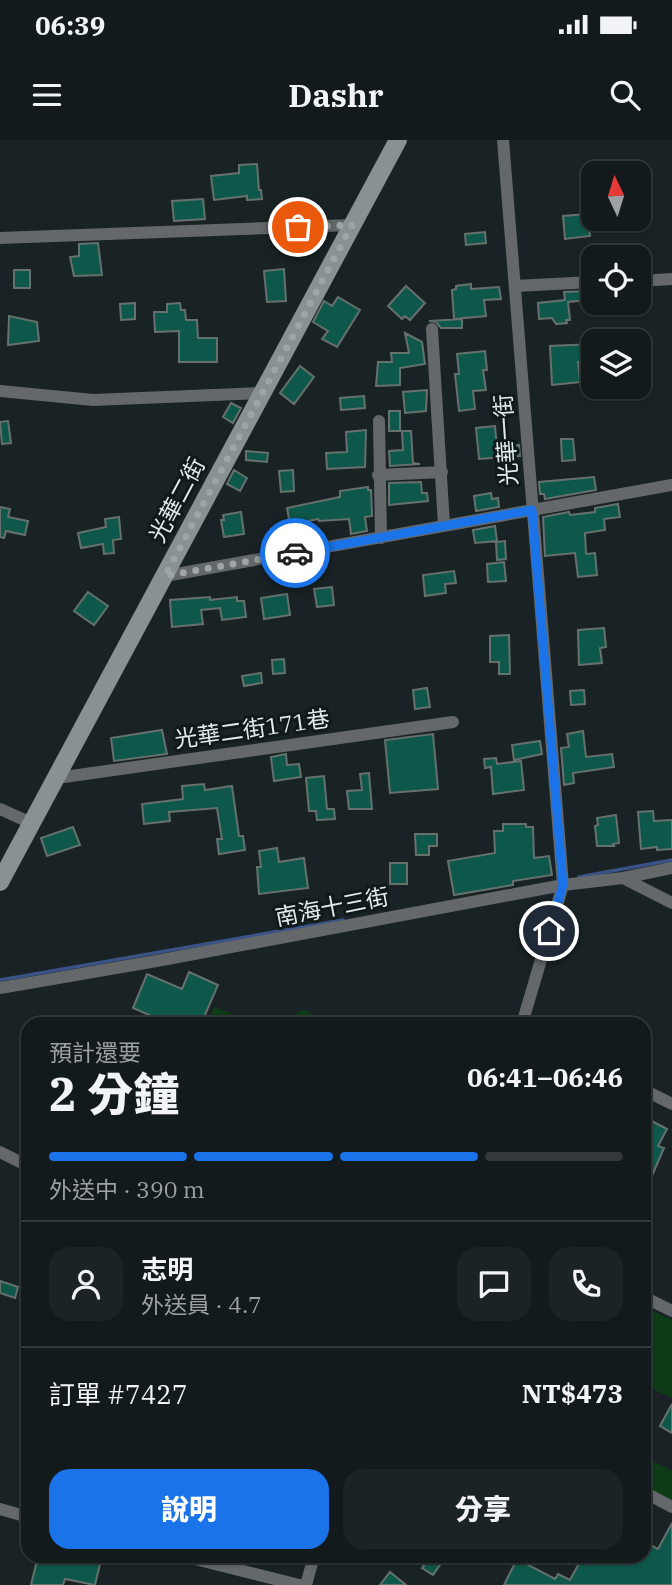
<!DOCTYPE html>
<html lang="zh-TW">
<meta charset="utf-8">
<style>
:root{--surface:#131a1c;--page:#1c2325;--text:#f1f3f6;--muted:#9da1a3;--line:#32383b;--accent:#1a73e8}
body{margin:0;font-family:"IBM Plex Serif","Noto Sans TC",serif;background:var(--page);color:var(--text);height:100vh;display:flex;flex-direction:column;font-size:26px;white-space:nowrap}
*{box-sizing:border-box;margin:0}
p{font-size:23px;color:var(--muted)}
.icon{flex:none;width:38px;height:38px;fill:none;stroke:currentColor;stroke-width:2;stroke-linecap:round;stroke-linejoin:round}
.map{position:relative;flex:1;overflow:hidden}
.side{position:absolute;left:21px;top:877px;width:630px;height:546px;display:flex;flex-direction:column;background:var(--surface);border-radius:21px;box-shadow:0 2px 5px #0004,0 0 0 2px var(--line)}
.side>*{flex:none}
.needle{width:46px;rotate:356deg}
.fabs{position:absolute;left:581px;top:21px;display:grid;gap:14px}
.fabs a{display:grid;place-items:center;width:70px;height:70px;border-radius:14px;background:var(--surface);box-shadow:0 2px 5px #0004,0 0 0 2px var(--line);font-size:35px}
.pin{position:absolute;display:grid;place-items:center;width:60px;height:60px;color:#fff;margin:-30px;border:4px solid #fff;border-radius:50%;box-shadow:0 2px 7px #0007}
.courier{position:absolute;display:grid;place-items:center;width:70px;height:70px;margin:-35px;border:5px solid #1a73e8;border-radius:50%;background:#fff;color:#222;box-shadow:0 2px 9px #0007}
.overview em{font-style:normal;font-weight:800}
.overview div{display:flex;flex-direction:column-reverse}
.overview{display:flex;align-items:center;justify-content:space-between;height:119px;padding:0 28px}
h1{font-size:46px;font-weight:800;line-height:52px}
.bar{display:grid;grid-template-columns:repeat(4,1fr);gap:10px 7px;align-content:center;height:84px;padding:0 28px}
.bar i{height:9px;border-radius:5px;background:var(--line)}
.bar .active{background:var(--accent)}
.bar p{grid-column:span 4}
.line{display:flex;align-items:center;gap:18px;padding:0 28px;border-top:2px solid var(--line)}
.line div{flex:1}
.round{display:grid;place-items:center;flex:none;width:74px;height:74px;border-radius:21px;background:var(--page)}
.primary-button{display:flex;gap:14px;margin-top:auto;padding:14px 28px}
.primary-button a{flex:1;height:80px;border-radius:21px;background:var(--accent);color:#fff;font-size:28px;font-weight:800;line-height:80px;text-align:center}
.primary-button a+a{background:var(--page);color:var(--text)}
.status{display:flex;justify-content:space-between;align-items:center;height:49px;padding:0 35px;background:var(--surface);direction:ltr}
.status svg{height:19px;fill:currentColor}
header{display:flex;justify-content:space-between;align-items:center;height:91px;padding:0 28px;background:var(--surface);font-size:32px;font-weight:800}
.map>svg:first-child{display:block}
.green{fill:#0d3b16}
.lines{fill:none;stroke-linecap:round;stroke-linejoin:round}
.stream{stroke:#3a5286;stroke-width:3.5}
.building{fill:#0d584a;stroke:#66716e;stroke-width:2}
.street{stroke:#64686b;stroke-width:12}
.secondary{stroke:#8a9195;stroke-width:18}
.done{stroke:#9da5a6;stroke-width:7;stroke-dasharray:0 12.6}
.route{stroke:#1a73e8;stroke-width:9}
.labels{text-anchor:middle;stroke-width:6;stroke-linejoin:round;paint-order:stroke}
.street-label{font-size:23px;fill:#e4ebec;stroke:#101a1b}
</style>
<div class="status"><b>06:39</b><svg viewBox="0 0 49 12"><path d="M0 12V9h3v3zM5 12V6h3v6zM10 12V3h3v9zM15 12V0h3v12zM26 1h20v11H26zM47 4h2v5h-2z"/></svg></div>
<header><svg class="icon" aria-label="menu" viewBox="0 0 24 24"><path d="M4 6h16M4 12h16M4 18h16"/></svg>Dashr<svg class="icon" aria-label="search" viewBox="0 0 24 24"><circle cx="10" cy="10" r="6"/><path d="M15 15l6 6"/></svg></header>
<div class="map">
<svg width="672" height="1445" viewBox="0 0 672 1445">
<rect width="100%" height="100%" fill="#192325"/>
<path class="green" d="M 214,867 L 257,884 L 207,884 Z
M 304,870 L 332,884 L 274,884 Z
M 644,1167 L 672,1180 L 672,1258 L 644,1245 Z
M 644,1317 L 672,1331 L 672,1365 L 644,1349 Z"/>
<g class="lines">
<path class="stream" d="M 579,737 L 672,720
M 0,840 L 343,780"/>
</g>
<path class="building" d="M 257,24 L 259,50 L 261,50 L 262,59 L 247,60 L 247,56 L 214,60 L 211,36 L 239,33 L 239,25 Z
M 203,59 L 205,79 L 174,81 L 172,61 Z
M 587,74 L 590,96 L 565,99 L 563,76 Z
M 485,92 L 486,103 L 466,105 L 465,94 Z
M 98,103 L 102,135 L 74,136 L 70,117 L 79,116 L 79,104 Z
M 284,129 L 286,161 L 267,162 L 264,131 Z
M 14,130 L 30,130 L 30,148 L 14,148 Z
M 471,144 L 471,149 L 499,147 L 501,159 L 484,160 L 486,176 L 454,179 L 452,150 L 456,149 L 456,146 Z
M 406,146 L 425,163 L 410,180 L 405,176 L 402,179 L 388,166 Z
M 588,151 L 589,160 L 568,162 L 570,180 L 566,180 L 567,183 L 556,184 L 552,178 L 539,179 L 538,163 L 565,160 L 564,152 Z
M 338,157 L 360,170 L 337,207 L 322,199 L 328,191 L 313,182 L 324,161 L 332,166 Z
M 135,163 L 135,179 L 121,180 L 120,164 Z
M 180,163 L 181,170 L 185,170 L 186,180 L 197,180 L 198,198 L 217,198 L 217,222 L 179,222 L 179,191 L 155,192 L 154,172 L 167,172 L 167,164 Z
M 9,176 L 37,182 L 39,201 L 8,205 Z
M 462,179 L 462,188 L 441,188 L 436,182 L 429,181 Z
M 405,193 L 422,202 L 425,224 L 400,228 L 400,245 L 376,246 L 378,222 L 392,222 L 391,213 L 409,213 Z
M 593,204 L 593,221 L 578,222 L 580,242 L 552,245 L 550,206 Z
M 485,211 L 487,230 L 483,230 L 486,250 L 473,251 L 475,269 L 459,271 L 455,234 L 459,234 L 457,214 Z
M 300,226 L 314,237 L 294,264 L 280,253 Z
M 427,250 L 426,271 L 405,273 L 403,252 Z
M 364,256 L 365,268 L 341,270 L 340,258 Z
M 231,263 L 241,268 L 233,283 L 223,277 Z
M 389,271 L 400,271 L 400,291 L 389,291 Z
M 8,281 L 11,303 L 2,304 L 0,282 Z
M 495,286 L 497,308 L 519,305 L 520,316 L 479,319 L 476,288 Z
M 366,290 L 365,327 L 327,329 L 326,313 L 347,312 L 346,292 Z
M 402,291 L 411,291 L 413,323 L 420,324 L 390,326 L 389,311 L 403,310 Z
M 561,299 L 573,299 L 575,320 L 562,321 Z
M 246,311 L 268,313 L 267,322 L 246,320 Z
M 234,330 L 247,338 L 240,351 L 227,344 Z
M 293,330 L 294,351 L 281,352 L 279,331 Z
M 594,337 L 596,350 L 545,359 L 544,354 L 540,354 L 539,342 Z
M 421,342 L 422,353 L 427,353 L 428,361 L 389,365 L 389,343 Z
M 368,347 L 368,350 L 371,350 L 372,376 L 365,377 L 367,391 L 351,394 L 349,379 L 319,381 L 318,379 L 290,385 L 287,368 L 340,357 L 340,351 Z
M 491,353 L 492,359 L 498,358 L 499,367 L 476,371 L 474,356 Z
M 618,364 L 620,377 L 604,379 L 605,390 L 585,393 L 586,414 L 595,413 L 597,435 L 578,437 L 575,413 L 545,416 L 543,377 L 569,372 L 570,375 L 595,372 L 595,368 Z
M 0,367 L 10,369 L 8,377 L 28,381 L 25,395 L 6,391 L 4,398 L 0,397 Z
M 241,372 L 244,394 L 224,397 L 221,380 L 224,380 L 223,375 Z
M 119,377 L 121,399 L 113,400 L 114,413 L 104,414 L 103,404 L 81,408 L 78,393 L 106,387 L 105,379 Z
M 495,386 L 497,401 L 475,403 L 473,390 Z
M 505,401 L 506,419 L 497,420 L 496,402 Z
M 504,422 L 506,441 L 488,442 L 487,424 Z
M 454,431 L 456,443 L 445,444 L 446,453 L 425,456 L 423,435 Z
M 332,447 L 334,465 L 317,467 L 314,449 Z
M 88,452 L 108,466 L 94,485 L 74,471 Z
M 287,454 L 290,475 L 264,479 L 261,458 Z
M 210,457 L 210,460 L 237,457 L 237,461 L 244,461 L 246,477 L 222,480 L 220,468 L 201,470 L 203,484 L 172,487 L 170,460 Z
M 604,488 L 606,507 L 600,508 L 602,523 L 579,525 L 578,490 Z
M 509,495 L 510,534 L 499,534 L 499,522 L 490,522 L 490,496 Z
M 284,519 L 285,533 L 273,534 L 272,520 Z
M 261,533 L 262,543 L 244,546 L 242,536 Z
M 427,548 L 430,567 L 415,569 L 413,550 Z
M 584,550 L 585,564 L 571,565 L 570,551 Z
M 162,590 L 167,614 L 114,621 L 111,598 Z
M 583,591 L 586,617 L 612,614 L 614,627 L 573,633 L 574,643 L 564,645 L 561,608 L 569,607 L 567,594 Z
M 433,594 L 438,649 L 390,653 L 385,600 Z
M 540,601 L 542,614 L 514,620 L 512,605 Z
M 286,614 L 287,625 L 299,624 L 301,637 L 274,641 L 271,617 Z
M 496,618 L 497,624 L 521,621 L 524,650 L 493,654 L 491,627 L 485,628 L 484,619 Z
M 369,633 L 372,669 L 349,669 L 347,651 L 362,650 L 360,634 Z
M 324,636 L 327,669 L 334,669 L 335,679 L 317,680 L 316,671 L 309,671 L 306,638 Z
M 204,644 L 205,650 L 232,646 L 239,696 L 243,696 L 245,710 L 219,714 L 217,699 L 222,699 L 217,668 L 169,672 L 170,681 L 144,684 L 142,664 L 183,659 L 182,646 Z
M 653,671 L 654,681 L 672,680 L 672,709 L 657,710 L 657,707 L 641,709 L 638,672 Z
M 616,675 L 619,703 L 613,704 L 614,706 L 597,706 L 595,686 L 598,685 L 597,678 Z
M 503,684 L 526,684 L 526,687 L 533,687 L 534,718 L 549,716 L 552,735 L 513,741 L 513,745 L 454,755 L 448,721 L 495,713 L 494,691 L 503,691 Z
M 73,687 L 80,705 L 47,716 L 41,698 Z
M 415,694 L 437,694 L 437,706 L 429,706 L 429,715 L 416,715 Z
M 277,708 L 279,722 L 304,718 L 308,748 L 259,754 L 257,727 L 261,727 L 259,711 Z
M 390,723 L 407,723 L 407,744 L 390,744 Z
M 189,832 L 218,845 L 201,884 L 170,884 L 133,868 L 147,834 L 182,849 Z
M 644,977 L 667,989 L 658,1006 L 664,1008 L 644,1054 L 644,1010 L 649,998 L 644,996 Z
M 0,1141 L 18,1147 L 15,1158 L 0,1153 Z
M 672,1264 L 672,1293 L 660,1286 Z
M 672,1383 L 672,1445 L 504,1445 L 517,1419 L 555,1439 L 558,1434 L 570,1440 L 583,1416 L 644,1416 L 644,1401 L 658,1409 Z
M 38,1416 L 70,1416 L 100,1424 L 95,1445 L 65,1439 L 63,1445 L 31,1445 Z
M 411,1416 L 439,1416 L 444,1419 L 433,1435 L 422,1428 L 424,1426 Z
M 390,1432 L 406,1445 L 380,1445 Z"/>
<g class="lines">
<path class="street" d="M 503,0 L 563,745 L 522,884
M 0,98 L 352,85
M 639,141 L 672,139
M 515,146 L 593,142
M 432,189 L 444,385
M 0,251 L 93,260 L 261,253
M 379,281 L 381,398
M 378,335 L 442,332
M 165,436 L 672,345
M 57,638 L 453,582
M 0,669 L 31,683
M 623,738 L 672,763
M 0,848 L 162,820 L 563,745 L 623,738 L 672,728
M 644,950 L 672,964
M 0,1012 L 28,1026
M 644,1157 L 672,1171
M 644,1352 L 672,1367
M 0,1369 L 28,1377
M 183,1416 L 299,1445
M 306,1445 L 314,1416"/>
<path class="secondary" d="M 0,742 L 398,0"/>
</g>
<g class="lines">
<path class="done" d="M 295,413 L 165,436 L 352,85 L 298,87"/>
<path class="route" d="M 295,413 L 532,370 L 563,745 L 549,791"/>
</g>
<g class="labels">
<g class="street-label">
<text transform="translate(506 300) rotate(-94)" y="8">光華一街</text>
<text transform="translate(177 360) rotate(-62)" y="8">光華二街</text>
<text transform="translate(252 589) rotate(-8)" y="8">光華二街171巷</text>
<text transform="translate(332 767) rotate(-11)" y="8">南海十三街</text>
</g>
</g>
</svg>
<div class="fabs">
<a><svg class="needle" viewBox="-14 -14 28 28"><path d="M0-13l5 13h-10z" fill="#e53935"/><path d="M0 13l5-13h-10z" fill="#9da1a3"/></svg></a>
<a><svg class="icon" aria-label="locate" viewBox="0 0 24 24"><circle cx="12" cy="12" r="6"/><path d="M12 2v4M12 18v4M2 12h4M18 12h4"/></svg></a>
<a><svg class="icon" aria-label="layers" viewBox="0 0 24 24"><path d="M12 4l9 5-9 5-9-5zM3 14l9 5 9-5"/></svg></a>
</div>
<div class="pin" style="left:298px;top:87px;background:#ea580c"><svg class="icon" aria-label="bag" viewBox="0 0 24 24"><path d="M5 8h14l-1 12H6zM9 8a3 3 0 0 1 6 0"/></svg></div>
<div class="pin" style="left:549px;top:791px;background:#1f2937"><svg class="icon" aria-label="home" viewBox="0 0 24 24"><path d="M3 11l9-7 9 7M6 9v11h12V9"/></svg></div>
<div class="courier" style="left:295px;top:413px"><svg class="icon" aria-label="car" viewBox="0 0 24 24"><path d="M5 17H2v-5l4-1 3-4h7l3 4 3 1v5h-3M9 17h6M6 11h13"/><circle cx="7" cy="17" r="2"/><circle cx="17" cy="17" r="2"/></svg></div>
<section class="side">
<div class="overview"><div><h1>2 分鐘</h1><p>預計還要</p></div><em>06:41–06:46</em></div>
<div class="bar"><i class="active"></i><i class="active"></i><i class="active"></i><i></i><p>外送中 · 390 m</p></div>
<div class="line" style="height:126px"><a class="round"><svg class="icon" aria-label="person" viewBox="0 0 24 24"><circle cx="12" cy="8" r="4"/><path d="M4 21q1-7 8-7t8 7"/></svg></a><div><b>志明</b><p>外送員 · 4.7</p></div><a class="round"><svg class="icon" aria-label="chat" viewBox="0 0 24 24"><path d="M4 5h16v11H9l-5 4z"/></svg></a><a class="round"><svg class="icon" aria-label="phone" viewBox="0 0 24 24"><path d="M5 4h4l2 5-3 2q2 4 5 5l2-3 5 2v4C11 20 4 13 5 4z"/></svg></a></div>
<div class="line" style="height:91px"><div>訂單 #7427</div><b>NT$473</b></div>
<div class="primary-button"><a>說明</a><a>分享</a></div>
</section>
</div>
